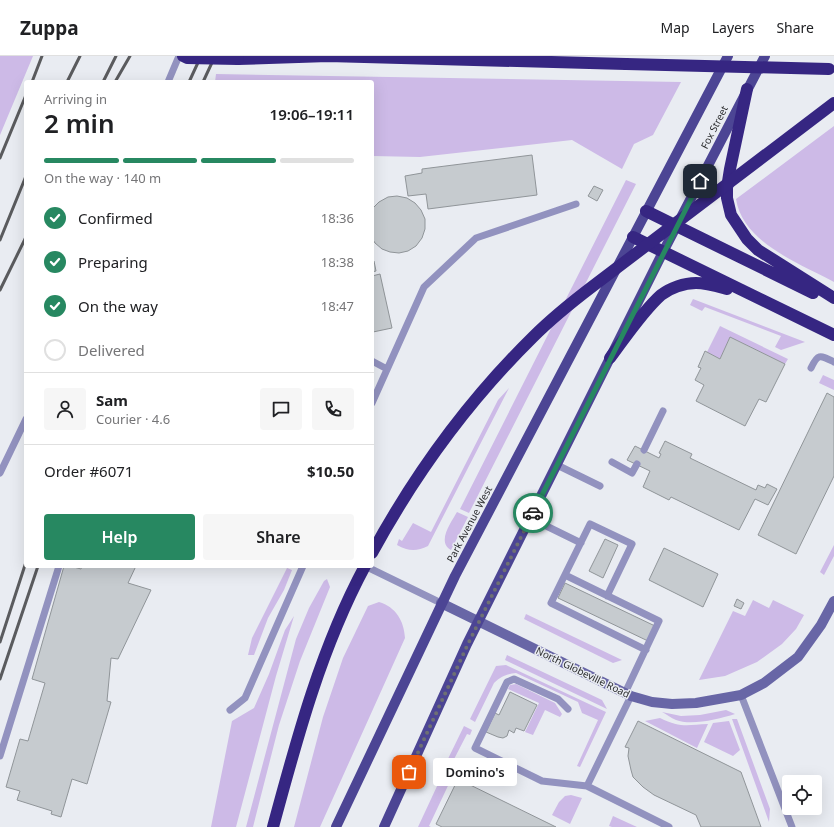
<!DOCTYPE html>
<meta charset="utf-8">
<style>
:root{--surface:#fff;--page:#f6f6f6;--text:#202124;--muted:#757577;--line:#e0e0e0;--accent:#278861}
body{margin:0;font-family:"Noto Sans",sans-serif;background:var(--page);color:var(--text);height:100vh;display:flex;flex-direction:column;font-size:15px;white-space:nowrap}
*{box-sizing:border-box;margin:0}
p{font-size:13px;color:var(--muted)}
.icon{flex:none;width:22px;height:22px;fill:none;stroke:currentColor;stroke-width:2;stroke-linecap:round;stroke-linejoin:round}
.map{position:relative;flex:1;overflow:hidden}
.details{position:absolute;left:24px;top:24px;width:350px;height:488px;display:flex;flex-direction:column;background:var(--surface);border-radius:4px;box-shadow:0 4px 16px #0002}
.details>*{flex:none}
.controls{position:absolute;left:782px;top:719px;display:grid;gap:8px}
.controls a{display:grid;place-items:center;width:40px;height:40px;border-radius:4px;background:var(--surface);box-shadow:0 4px 16px #0002;font-size:20px}
.pin{position:absolute;display:grid;place-items:center;width:34px;height:34px;color:#fff;margin:-17px;border-radius:8px;box-shadow:0 2px 6px #0006}
.courier{position:absolute;display:grid;place-items:center;width:40px;height:40px;margin:-20px;border:3px solid #278861;border-radius:50%;background:#fff;color:#222;box-shadow:0 1px 5px #0007}
.bubble{position:absolute;height:28px;border-radius:4px;background:var(--surface);box-shadow:0 4px 16px #0002;font-size:13px;font-weight:600;line-height:28px;text-align:center}
.headline em{font-style:normal;font-weight:600}
.headline div{display:flex;flex-direction:column-reverse}
.headline{display:flex;align-items:center;justify-content:space-between;height:68px;padding:0 20px}
h1{font-size:26px;font-weight:600;line-height:30px}
.bar{display:grid;grid-template-columns:repeat(4,1fr);gap:6px 4px;align-content:center;height:48px;padding:0 20px}
.bar i{height:5px;border-radius:3px;background:var(--line)}
.bar .on{background:var(--accent)}
.bar p{grid-column:span 4}
.line{display:flex;align-items:center;gap:10px;padding:0 20px;border-top:1px solid var(--line)}
.line div{flex:1}
.round{display:grid;place-items:center;flex:none;width:42px;height:42px;border-radius:4px;background:var(--page)}
ol{padding:0 20px;list-style:none}
li{display:flex;align-items:center;gap:12px;height:44px}
li p{margin-inline-start:auto}
li .icon{padding:4px;border-radius:50%;background:var(--accent);color:#fff;stroke-width:4}
li:last-child{color:var(--muted)}
li i{width:22px;height:22px;border:2px solid var(--line);border-radius:50%}
.action{display:flex;gap:8px;margin-top:auto;padding:8px 20px}
.action a{flex:1;height:46px;border-radius:4px;background:var(--accent);color:#fff;font-size:16px;font-weight:600;line-height:46px;text-align:center}
.action a+a{background:var(--page);color:var(--text)}
header{display:flex;align-items:center;gap:24px;box-sizing:border-box;height:56px;padding:0 20px;background:var(--surface);border-bottom:1px solid var(--line)}
header strong{font-size:19px}
nav{display:flex;gap:22px;margin-inline-start:auto;font-size:14px}
.map>svg:first-child{display:block}
.green{fill:#cdbae7}
.building{fill:#c6cbcf;stroke:#909599}
.lines{fill:none;stroke-linecap:round;stroke-linejoin:round}
.lane{stroke:#9292bf;stroke-width:7}
.secondary{stroke:#6866a6;stroke-width:10}
.primary{stroke:#4c4594;stroke-width:10}
.highway{stroke:#362682;stroke-width:12}
.rail{stroke:#5a5b5e;stroke-width:3}
.highway-bridge{stroke:#362682;stroke-width:12}
.done{stroke:#6e7073;stroke-width:4;stroke-dasharray:0 7.2}
.route{stroke:#278861;stroke-width:5}
.labels{text-anchor:middle;stroke-width:3;stroke-linejoin:round;paint-order:stroke}
.street-label{font-size:10px;fill:#2c2d2f;stroke:#e9ecf2}
</style>
<header>
<strong>Zuppa</strong>
<nav><a>Map</a><a>Layers</a><a>Share</a></nav>
</header>
<div class="map">
<svg width="834" height="771" viewBox="0 0 834 771">
<rect width="100%" height="100%" fill="#e9ecf2"/>
<path class="green" d="M 0,0 L 33,0 L 0,79 Z
M 216,18 L 681,26 L 653,79 L 634,88 L 622,113 L 572,84 L 420,101 L 372,100 L 372,26 L 215,26 Z
M 834,70 L 834,226 C 799,207 743,187 736,143 Z
M 626,124 L 636,128 L 469,457 L 460,453 Z
M 693,243 L 805,286 L 781,294 L 775,291 L 781,280 L 705,251 L 702,255 L 690,249 Z
M 720,270 L 788,303 L 785,308 L 730,281 L 720,303 L 707,296 Z
M 823,319 L 834,324 L 834,334 L 819,327 Z
M 509,332 L 428,490 C 416,496 408,495 397,489 L 399,483 L 402,485 L 413,467 L 431,476 L 498,344 Z
M 457,456 L 468,461 L 451,494 C 436,486 452,465 457,456 Z
M 834,489 L 834,500 L 824,519 L 820,516 Z
M 287,512 L 292,514 L 284,534 L 268,562 L 254,599 L 248,599 L 252,582 Z
M 327,523 L 330,531 L 300,605 L 279,669 L 253,771 L 246,771 L 296,583 L 309,552 L 324,525 Z
M 753,544 L 769,552 L 773,544 L 804,559 L 796,573 L 782,588 L 757,606 L 725,620 L 699,624 L 733,555 L 745,560 Z
M 379,546 C 396,551 404,565 405,582 L 320,771 L 294,771 L 323,661 L 343,602 L 368,550 Z
M 526,558 L 622,604 L 613,607 L 524,563 Z
M 294,560 L 276,620 L 236,771 L 211,771 L 232,665 L 254,652 L 269,618 L 285,574 Z
M 507,599 L 602,644 L 607,653 L 505,604 Z
M 506,609 L 606,656 L 580,711 L 577,710 L 598,664 L 582,657 L 578,646 L 516,617 C 507,618 501,620 494,627 L 475,666 L 470,663 L 496,610 Z
M 516,628 L 555,647 L 562,658 L 560,661 L 545,654 L 533,679 L 525,676 L 539,647 L 508,633 L 510,629 Z
M 726,654 L 735,658 C 719,663 691,670 676,664 C 671,662 666,658 662,656 L 681,660 L 700,659 Z
M 660,662 C 680,672 687,669 708,668 L 697,692 L 645,665 Z
M 732,663 L 737,663 L 770,753 L 769,766 Z
M 729,665 L 740,694 L 733,700 L 704,686 L 713,667 Z
M 464,670 L 472,674 L 470,679 L 467,678 L 450,711 L 445,709 Z
M 445,713 L 454,717 L 429,770 L 431,771 L 418,771 Z
M 571,739 L 582,742 L 570,768 L 552,759 L 559,746 L 565,740 Z
M 613,760 L 637,771 L 612,771 L 609,770 Z"/>
<path class="building" d="M 532,99 L 537,139 L 428,153 L 426,138 L 408,140 L 405,120 L 422,117 L 422,113 Z
M 594,130 L 603,134 L 597,145 L 588,140 Z
M 397,140 L 407,142 L 415,147 L 421,154 L 425,163 L 425,173 L 422,182 L 416,190 L 408,195 L 399,197 L 390,196 L 382,193 L 375,187 L 372,182 L 372,153 L 379,146 L 388,141 Z
M 374,205 L 376,215 L 372,216 L 372,206 Z
M 380,218 L 392,272 L 373,276 L 372,220 Z
M 730,281 L 785,308 L 766,346 L 759,343 L 745,370 L 696,345 L 704,329 L 695,324 L 701,312 L 698,311 L 705,295 L 720,303 Z
M 827,337 L 834,341 L 834,420 L 796,498 L 758,479 Z
M 665,385 L 692,398 L 690,402 L 756,434 L 758,429 L 765,432 L 767,428 L 777,433 L 768,449 L 755,443 L 739,474 L 671,441 L 669,444 L 643,431 L 650,415 L 627,404 L 635,390 L 659,402 L 661,398 L 659,397 Z
M 605,483 L 618,489 L 603,522 L 589,515 Z
M 664,492 L 718,518 L 703,551 L 649,524 Z
M 64,510 L 70,510 L 81,513 L 82,510 L 136,510 L 128,527 L 151,534 L 118,603 L 111,602 L 107,645 L 111,646 L 87,728 L 72,723 L 61,761 L 51,758 L 52,755 L 17,744 L 20,735 L 6,731 L 20,683 L 28,685 L 45,627 L 32,623 Z
M 565,527 L 655,570 L 648,585 L 558,542 Z
M 737,543 L 744,547 L 741,553 L 734,550 Z
M 510,636 L 537,649 L 524,675 L 516,672 L 514,677 L 509,674 L 507,680 L 503,682 L 498,681 L 486,676 L 495,657 L 499,659 Z
M 638,665 L 741,716 L 761,771 L 701,771 L 696,759 L 654,739 L 643,731 L 633,721 L 631,714 L 628,700 L 629,692 L 625,691 Z
M 458,723 L 556,771 L 442,771 L 436,768 Z"/>
<g class="lines">
<path class="lane" d="M 168,26 L 179,0
M 372,305 L 387,313
M 811,312 C 818,297 820,299 834,306
M 372,347 L 424,231 L 476,182 L 576,148
M 644,394 L 663,355
M 612,406 L 632,417 L 637,408
M 557,409 L 600,430
M 0,417 L 26,363
M 530,462 L 581,487
M 365,510 L 441,547
M 565,519 L 659,565 L 625,637
M 607,540 L 632,488 L 590,468 L 551,547 L 646,594
M 741,639 L 792,771
M 568,653 L 558,643 L 514,623 L 507,626 L 475,692 L 542,725 L 587,730 L 669,771
M 230,654 L 245,642 L 303,510
M 0,700 L 59,510
M 587,730 L 631,640"/>
<path class="secondary" d="M 441,547 L 631,640 L 652,646 L 672,648 L 696,647 L 741,639 L 764,627 L 798,601 L 821,569 L 834,545"/>
<path class="primary" d="M 336,771 L 455,520 L 728,0
M 384,771 L 467,588 L 663,196 L 765,0"/>
<path class="highway" d="M 238,3 L 328,0 L 626,8
M 747,33 L 730,113 L 727,132 L 727,142 L 731,159 L 747,183 L 758,194 L 834,242
M 646,155 L 813,237
M 633,181 L 834,279
M 610,302 C 625,282 642,256 661,239 C 670,232 684,227 696,227 C 706,227 716,230 727,233"/>
<path class="rail" d="M 32,26 L 42,0
M 67,26 L 80,0
M 103,26 L 116,0
M 115,26 L 130,0
M 189,26 L 201,0
M 203,26 L 215,0
M 0,102 L 26,39
M 0,184 L 26,120
M 0,234 L 26,181
M 0,586 L 26,506
M 0,623 L 38,510"/>
<path class="highway-bridge" d="M 183,0 L 187,2 L 238,3
M 626,8 L 829,13
M 372,497 C 415,418 469,344 533,281 C 552,262 572,246 593,230 L 834,47
M 273,771 C 297,682 321,592 365,510"/>
</g>
<g class="lines">
<path class="done" d="M 409,716 L 468,588 L 533,457"/>
<path class="route" d="M 533,457 L 700,125"/>
</g>
<g class="labels">
<g class="street-label">
<text transform="translate(714 71) rotate(-63)" y="4">Fox Street</text>
<text transform="translate(469 468) rotate(-62)" y="4">Park Avenue West</text>
<text transform="translate(583 616) rotate(26)" y="4">North Globeville Road</text>
</g>
</g>
</svg>
<div class="controls">
<a><svg class="icon" aria-label="locate" viewBox="0 0 24 24"><circle cx="12" cy="12" r="6"/><path d="M12 2v4M12 18v4M2 12h4M18 12h4"/></svg></a>
</div>
<div class="pin" style="left:409px;top:716px;background:#ea580c"><svg class="icon" aria-label="bag" viewBox="0 0 24 24"><path d="M5 8h14l-1 12H6zM9 8a3 3 0 0 1 6 0"/></svg></div>
<div class="pin" style="left:700px;top:125px;background:#1f2937"><svg class="icon" aria-label="home" viewBox="0 0 24 24"><path d="M3 11l9-7 9 7M6 9v11h12V9"/></svg></div>
<div class="courier" style="left:533px;top:457px"><svg class="icon" aria-label="car" viewBox="0 0 24 24"><path d="M5 17H2v-5l4-1 3-4h7l3 4 3 1v5h-3M9 17h6M6 11h13"/><circle cx="7" cy="17" r="2"/><circle cx="17" cy="17" r="2"/></svg></div>
<div class="bubble" style="left:433px;top:702px;width:84px">Domino's</div>
<section class="details">
<div class="headline"><div><h1>2 min</h1><p>Arriving in</p></div><em>19:06–19:11</em></div>
<div class="bar"><i class="on"></i><i class="on"></i><i class="on"></i><i></i><p>On the way · 140 m</p></div>
<ol>
<li><svg class="icon" aria-label="check" viewBox="0 0 24 24"><path d="M5 12l5 5 9-10"/></svg>Confirmed<p>18:36</p></li>
<li><svg class="icon" aria-label="check" viewBox="0 0 24 24"><path d="M5 12l5 5 9-10"/></svg>Preparing<p>18:38</p></li>
<li><svg class="icon" aria-label="check" viewBox="0 0 24 24"><path d="M5 12l5 5 9-10"/></svg>On the way<p>18:47</p></li>
<li><i></i>Delivered</li>
</ol>
<div class="line" style="height:72px"><a class="round"><svg class="icon" aria-label="person" viewBox="0 0 24 24"><circle cx="12" cy="8" r="4"/><path d="M4 21q1-7 8-7t8 7"/></svg></a><div><b>Sam</b><p>Courier · 4.6</p></div><a class="round"><svg class="icon" aria-label="chat" viewBox="0 0 24 24"><path d="M4 5h16v11H9l-5 4z"/></svg></a><a class="round"><svg class="icon" aria-label="phone" viewBox="0 0 24 24"><path d="M5 4h4l2 5-3 2q2 4 5 5l2-3 5 2v4C11 20 4 13 5 4z"/></svg></a></div>
<div class="line" style="height:52px"><div>Order #6071</div><b>$10.50</b></div>
<div class="action"><a>Help</a><a>Share</a></div>
</section>
</div>
